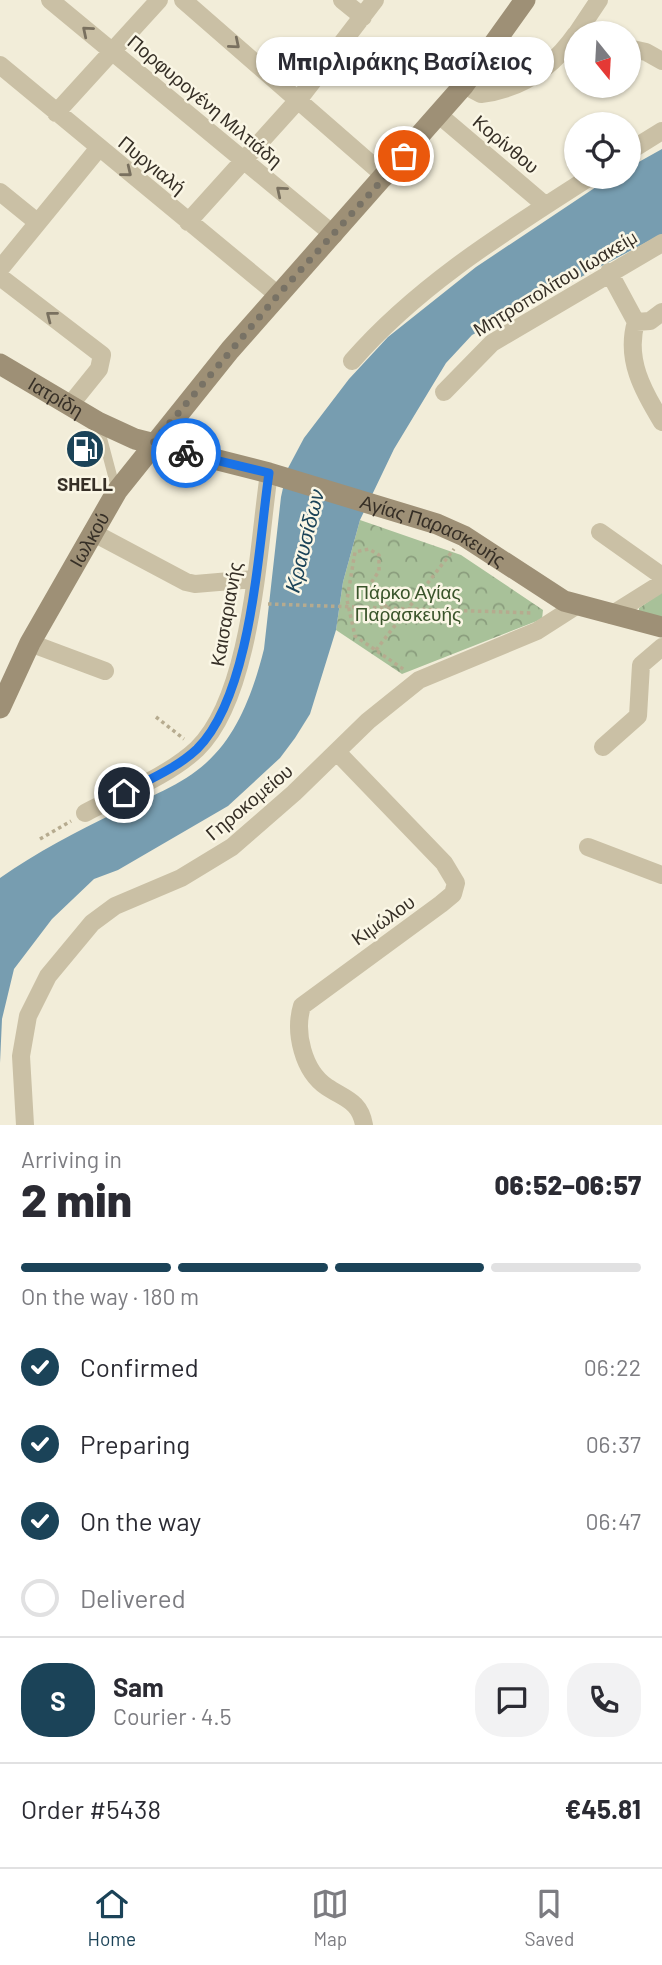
<!DOCTYPE html>
<meta charset="utf-8">
<style>
:root{--surface:#fff;--page:#f2f2f3;--text:#2b2b33;--muted:#7c7c81;--line:#e1e1e2;--accent:#1b4358}
body{margin:0;font-family:Barlow,sans-serif;background:var(--page);color:var(--text);height:100vh;display:flex;flex-direction:column;font-size:26px;white-space:nowrap}
*{box-sizing:border-box;margin:0}
p{font-size:23px;color:var(--muted)}
.icon{flex:none;width:38px;height:38px;fill:none;stroke:currentColor;stroke-width:2;stroke-linecap:round;stroke-linejoin:round}
.map{position:relative;height:1125px;overflow:hidden}
.sheet{display:flex;flex-direction:column;background:var(--surface);flex:1}
.sheet>*{flex:none}
.needle{width:46px;rotate:162deg}
.buttons{position:absolute;left:564px;top:21px;display:grid;gap:14px}
.buttons a{display:grid;place-items:center;width:77px;height:77px;border-radius:50%;background:var(--surface);box-shadow:0 2px 5px #0004;font-size:35px}
.pin{position:absolute;display:grid;place-items:center;width:60px;height:60px;color:#fff;margin:-30px;border:4px solid #fff;border-radius:50%;box-shadow:0 2px 7px #0007}
.courier{position:absolute;display:grid;place-items:center;width:70px;height:70px;margin:-35px;border:5px solid #1a73e8;border-radius:50%;background:#fff;color:#222;box-shadow:0 2px 9px #0007}
.bubble{position:absolute;height:49px;border-radius:24px;background:var(--surface);box-shadow:0 2px 5px #0004;font-size:23px;font-weight:800;line-height:49px;text-align:center}
.headline em{font-style:normal;font-weight:800}
.headline div{display:flex;flex-direction:column-reverse}
.headline{display:flex;align-items:center;justify-content:space-between;height:119px;padding:0 21px}
h1{font-size:46px;font-weight:800;line-height:52px}
.bar{display:grid;grid-template-columns:repeat(4,1fr);gap:10px 7px;align-content:center;height:84px;padding:0 21px}
.bar i{height:9px;border-radius:5px;background:var(--line)}
.bar .on{background:var(--accent)}
.bar p{grid-column:span 4}
.line{display:flex;align-items:center;gap:18px;padding:0 21px;border-top:2px solid var(--line)}
.line div{flex:1}
.round{display:grid;place-items:center;flex:none;width:74px;height:74px;border-radius:28px;background:var(--page)}
ol{padding:0 21px;list-style:none}
li{display:flex;align-items:center;gap:21px;height:77px}
li p{margin-inline-start:auto}
li .icon{padding:7px;border-radius:50%;background:var(--accent);color:#fff;stroke-width:4}
li:last-child{color:var(--muted)}
li i{width:38px;height:38px;border:4px solid var(--line);border-radius:50%}
.tabs{display:flex;justify-content:space-around;align-items:center;height:98px;border-top:2px solid var(--line);background:var(--surface);font-size:19px;color:var(--muted)}
.tabs a{display:grid;justify-items:center;gap:4px}
.tabs .on{color:var(--accent)}
.map>svg:first-child{display:block}
.park{fill:url(#park-crowns)}
.water{fill:#779db0}
.lines{fill:none;stroke-linecap:round;stroke-linejoin:round}
.path{stroke:#b6ab8f;stroke-width:3.5;stroke-dasharray:3.5 3.5;stroke-linecap:butt}
.lane{stroke:#cac0a5;stroke-width:9}
.street{stroke:#cac0a5;stroke-width:18}
.secondary{stroke:#9e9076;stroke-width:21}
.oneway{stroke:#79705f}
.done{stroke:#787265;stroke-width:7;stroke-dasharray:0 12.6}
.route{stroke:#1a73e8;stroke-width:9}
.labels{text-anchor:middle;stroke-width:5;stroke-linejoin:round;paint-order:stroke}
.street-label{font-size:19px;fill:#362f26;stroke:#faf6e5}
.poi-label{font-size:19px;font-weight:bold;fill:#362f26;stroke:#faf6e5}
.park-label{font-size:19px;fill:#39542a;stroke:#faf6e5}
.water-label{font-size:21px;font-style:italic;fill:#1b4358;stroke:#faf6e5}
</style>
<div class="map">
<svg width="662" height="1125" viewBox="0 0 662 1125">
<defs>
<pattern id="park-crowns" width="20" height="18" patternUnits="userSpaceOnUse" patternTransform="scale(1.75)"><rect width="20" height="18" fill="#a8c199"/><path d="M2 6a3 3 0 1 1 6 0M12 15a3 3 0 1 1 6 0" fill="none" stroke="#8a9d7d"/></pattern>
</defs>
<rect width="100%" height="100%" fill="#f2edd9"/>
<path class="park" d="M 360,520 L 461,555 L 543,610 L 542,619 L 402,674 L 336,630 L 343,582 Z
M 662,592 L 662,622 L 639,611 L 639,608 Z"/>
<path class="water" d="M 662,149 L 662,234 L 472,335 L 446,363 L 394,449 L 360,520 L 343,582 L 336,630 L 310,714 L 295,738 L 280,758 L 228,806 L 118,870 L 94,879 L 52,919 L 14,969 L 2,1019 L 0,1063 L 0,878 C 37,852 77,831 117,812 C 147,798 182,785 206,763 C 238,735 254,689 264,649 L 281,497 L 287,470 L 304,438 L 349,379 L 388,337 L 476,267 L 599,185 L 614,177 L 628,177 L 628,168 Z"/>
<g class="lines">
<path class="path" d="M 268,604 L 533,613
M 387,607 L 367,589 L 379,571 L 379,555 L 369,549 L 355,552 L 347,600 L 355,636 L 406,671
M 376,650 L 454,549
M 156,717 L 184,739
M 40,839 L 71,821"/>
<path class="lane" d="M 99,425 L 116,489"/>
<path class="street" d="M 50,0 L 334,235
M 183,0 L 386,177
M 342,0 L 363,17
M 577,33 L 599,0
M 628,48 L 646,52 L 662,61
M 0,65 L 278,295
M 464,85 L 481,94 C 521,89 553,67 576,34
M 56,113 L 159,0
M 439,115 L 545,205
M 628,152 L 662,131
M 0,192 L 37,222
M 188,222 L 299,99 L 375,0
M 0,269 L 98,149
M 609,272 L 636,322 C 625,359 643,391 662,422
M 0,277 L 102,355 L 99,369 L 70,405
M 636,322 L 650,321 L 662,312
M 352,361 C 418,285 506,231 590,177
M 444,392 L 492,343 L 662,243
M 92,532 L 186,582 L 195,584 L 254,579
M 600,532 L 662,576
M 611,615 L 662,583
M 30,643 L 105,671
M 603,747 L 638,716 L 641,665 L 662,647
M 337,752 L 444,863 L 456,883 L 453,894 L 441,904 L 302,1006 C 294,1032 303,1071 327,1087 C 345,1099 360,1101 364,1125
M 85,813 C 121,794 167,777 197,749 C 252,696 258,548 269,473
M 588,847 L 662,875
M 25,1125 L 21,1056 L 28,1016 L 48,976 L 92,923 L 115,906 L 181,878 L 232,847 L 294,793 L 368,721 L 419,680 L 537,631 L 576,606"/>
<g class="secondary">
<path id="s1" d="M 0,364 L 98,422 L 135,439 L 269,473 L 437,524 L 464,536 L 564,601 L 662,627"/>
<path id="s2" d="M 0,708 L 30,643 L 117,491 L 230,350 L 464,85 L 525,0"/>
</g>
</g>
<defs><path id="oneway-chevron" d="M-2-3.5L2.5 0L-2 3.5" fill="none" stroke-width="1.6" stroke-linecap="round" stroke-linejoin="round" transform="scale(1.75)"/></defs>
<g class="oneway">
<use href="#oneway-chevron" transform="translate(87 31) rotate(-140)"/>
<use href="#oneway-chevron" transform="translate(235 44) rotate(40)"/>
<use href="#oneway-chevron" transform="translate(127 172) rotate(39)"/>
<use href="#oneway-chevron" transform="translate(281 191) rotate(-140)"/>
<use href="#oneway-chevron" transform="translate(51 316) rotate(-142)"/>
</g>
<g class="lines">
<path class="done" d="M 186,453 L 152,444 L 278,295 L 404,156"/>
<path class="route" d="M 124,793 C 148,780 177,768 197,749 C 252,694 258,549 269,473 L 186,453"/>
</g>
<defs>
<symbol id="fuel-disc" viewBox="-11 -11 22 22"><circle r="9.5" fill="#1b4358" stroke="#faf6e5"/><path d="M-5.5-6h7V0h2V4h1.3V-2.5L3-4.5l.8-.8L6-3V5H2.5V1h-1V6h-7ZM-4.2-4.7v3.2H.2V-4.7Z" fill="#fff"/></symbol>
</defs>
<g fill-rule="evenodd">
<use href="#fuel-disc" x="63" y="427" width="44" height="44"/>
</g>
<g class="labels">
<g class="street-label">
<text transform="translate(205 101) rotate(40)" y="7">Πορφυρογένη Μιλτιάδη</text>
<text transform="translate(506 144) rotate(40)" y="7">Κορίνθου</text>
<text transform="translate(152 165) rotate(39)" y="7">Πυργιαλή</text>
<text transform="translate(555 283) rotate(-31)" y="7">Μητροπολίτου Ιωακείμ</text>
<text dy="7" stroke="none"><textPath href="#s1" startOffset="65">Ιατρίδη</textPath></text>
<text dy="7" stroke="none"><textPath href="#s1" startOffset="467">Αγίας Παρασκευής</textPath></text>
<text dy="7" stroke="none"><textPath href="#s2" startOffset="191">Ιωλκού</textPath></text>
<text transform="translate(226 614) rotate(-80)" y="7">Καισαριανής</text>
<text transform="translate(249 802) rotate(-40)" y="7">Γηροκομείου</text>
<text transform="translate(383 920) rotate(-35)" y="7">Κιμώλου</text>
</g>
<g class="poi-label">
<text x="85" y="491">SHELL</text>
</g>
<g class="park-label">
<text x="408" y="599">Πάρκο Αγίας<tspan x="408" dy="22">Παρασκευής</tspan></text>
</g>
<g class="water-label">
<text transform="translate(305 541) rotate(-76)" y="7">Κραυσίδων</text>
</g>
</g>
</svg>
<div class="buttons">
<a><svg class="needle" viewBox="-14 -14 28 28"><path d="M0-13l5 13h-10z" fill="#e53935"/><path d="M0 13l5-13h-10z" fill="#7c7c81"/></svg></a>
<a><svg class="icon" aria-label="locate" viewBox="0 0 24 24"><circle cx="12" cy="12" r="6"/><path d="M12 2v4M12 18v4M2 12h4M18 12h4"/></svg></a>
</div>
<div class="pin" style="left:404px;top:156px;background:#ea580c"><svg class="icon" aria-label="bag" viewBox="0 0 24 24"><path d="M5 8h14l-1 12H6zM9 8a3 3 0 0 1 6 0"/></svg></div>
<div class="pin" style="left:124px;top:793px;background:#1f2937"><svg class="icon" aria-label="home" viewBox="0 0 24 24"><path d="M3 11l9-7 9 7M6 9v11h12V9"/></svg></div>
<div class="courier" style="left:186px;top:453px"><svg class="icon" aria-label="bike" viewBox="0 0 24 24"><circle cx="6" cy="16" r="4"/><circle cx="18" cy="16" r="4"/><path d="M6 16l4-8h5l3 8M10 8l3 8H6M13 5h3"/></svg></div>
<div class="bubble" style="left:256px;top:37px;width:298px">Μπιρλιράκης Βασίλειος</div>
</div>
<section class="sheet">
<div class="headline"><div><h1>2 min</h1><p>Arriving in</p></div><em>06:52–06:57</em></div>
<div class="bar"><i class="on"></i><i class="on"></i><i class="on"></i><i></i><p>On the way · 180 m</p></div>
<ol>
<li><svg class="icon" aria-label="check" viewBox="0 0 24 24"><path d="M5 12l5 5 9-10"/></svg>Confirmed<p>06:22</p></li>
<li><svg class="icon" aria-label="check" viewBox="0 0 24 24"><path d="M5 12l5 5 9-10"/></svg>Preparing<p>06:37</p></li>
<li><svg class="icon" aria-label="check" viewBox="0 0 24 24"><path d="M5 12l5 5 9-10"/></svg>On the way<p>06:47</p></li>
<li><i></i>Delivered</li>
</ol>
<div class="line" style="height:126px"><b class="round" style="background:var(--accent);color:#fff">S</b><div><b>Sam</b><p>Courier · 4.5</p></div><a class="round"><svg class="icon" aria-label="chat" viewBox="0 0 24 24"><path d="M4 5h16v11H9l-5 4z"/></svg></a><a class="round"><svg class="icon" aria-label="phone" viewBox="0 0 24 24"><path d="M5 4h4l2 5-3 2q2 4 5 5l2-3 5 2v4C11 20 4 13 5 4z"/></svg></a></div>
<div class="line" style="height:91px"><div>Order #5438</div><b>€45.81</b></div>
</section>
<nav class="tabs">
<a class="on"><svg class="icon" aria-label="home" viewBox="0 0 24 24"><path d="M3 11l9-7 9 7M6 9v11h12V9"/></svg>Home</a>
<a><svg class="icon" aria-label="map" viewBox="0 0 24 24"><path d="M3 6l6-2 6 2 6-2v14l-6 2-6-2-6 2zM9 4v14M15 6v14"/></svg>Map</a>
<a><svg class="icon" aria-label="saved" viewBox="0 0 24 24"><path d="M7 4h10v16l-5-4-5 4z"/></svg>Saved</a>
</nav>
